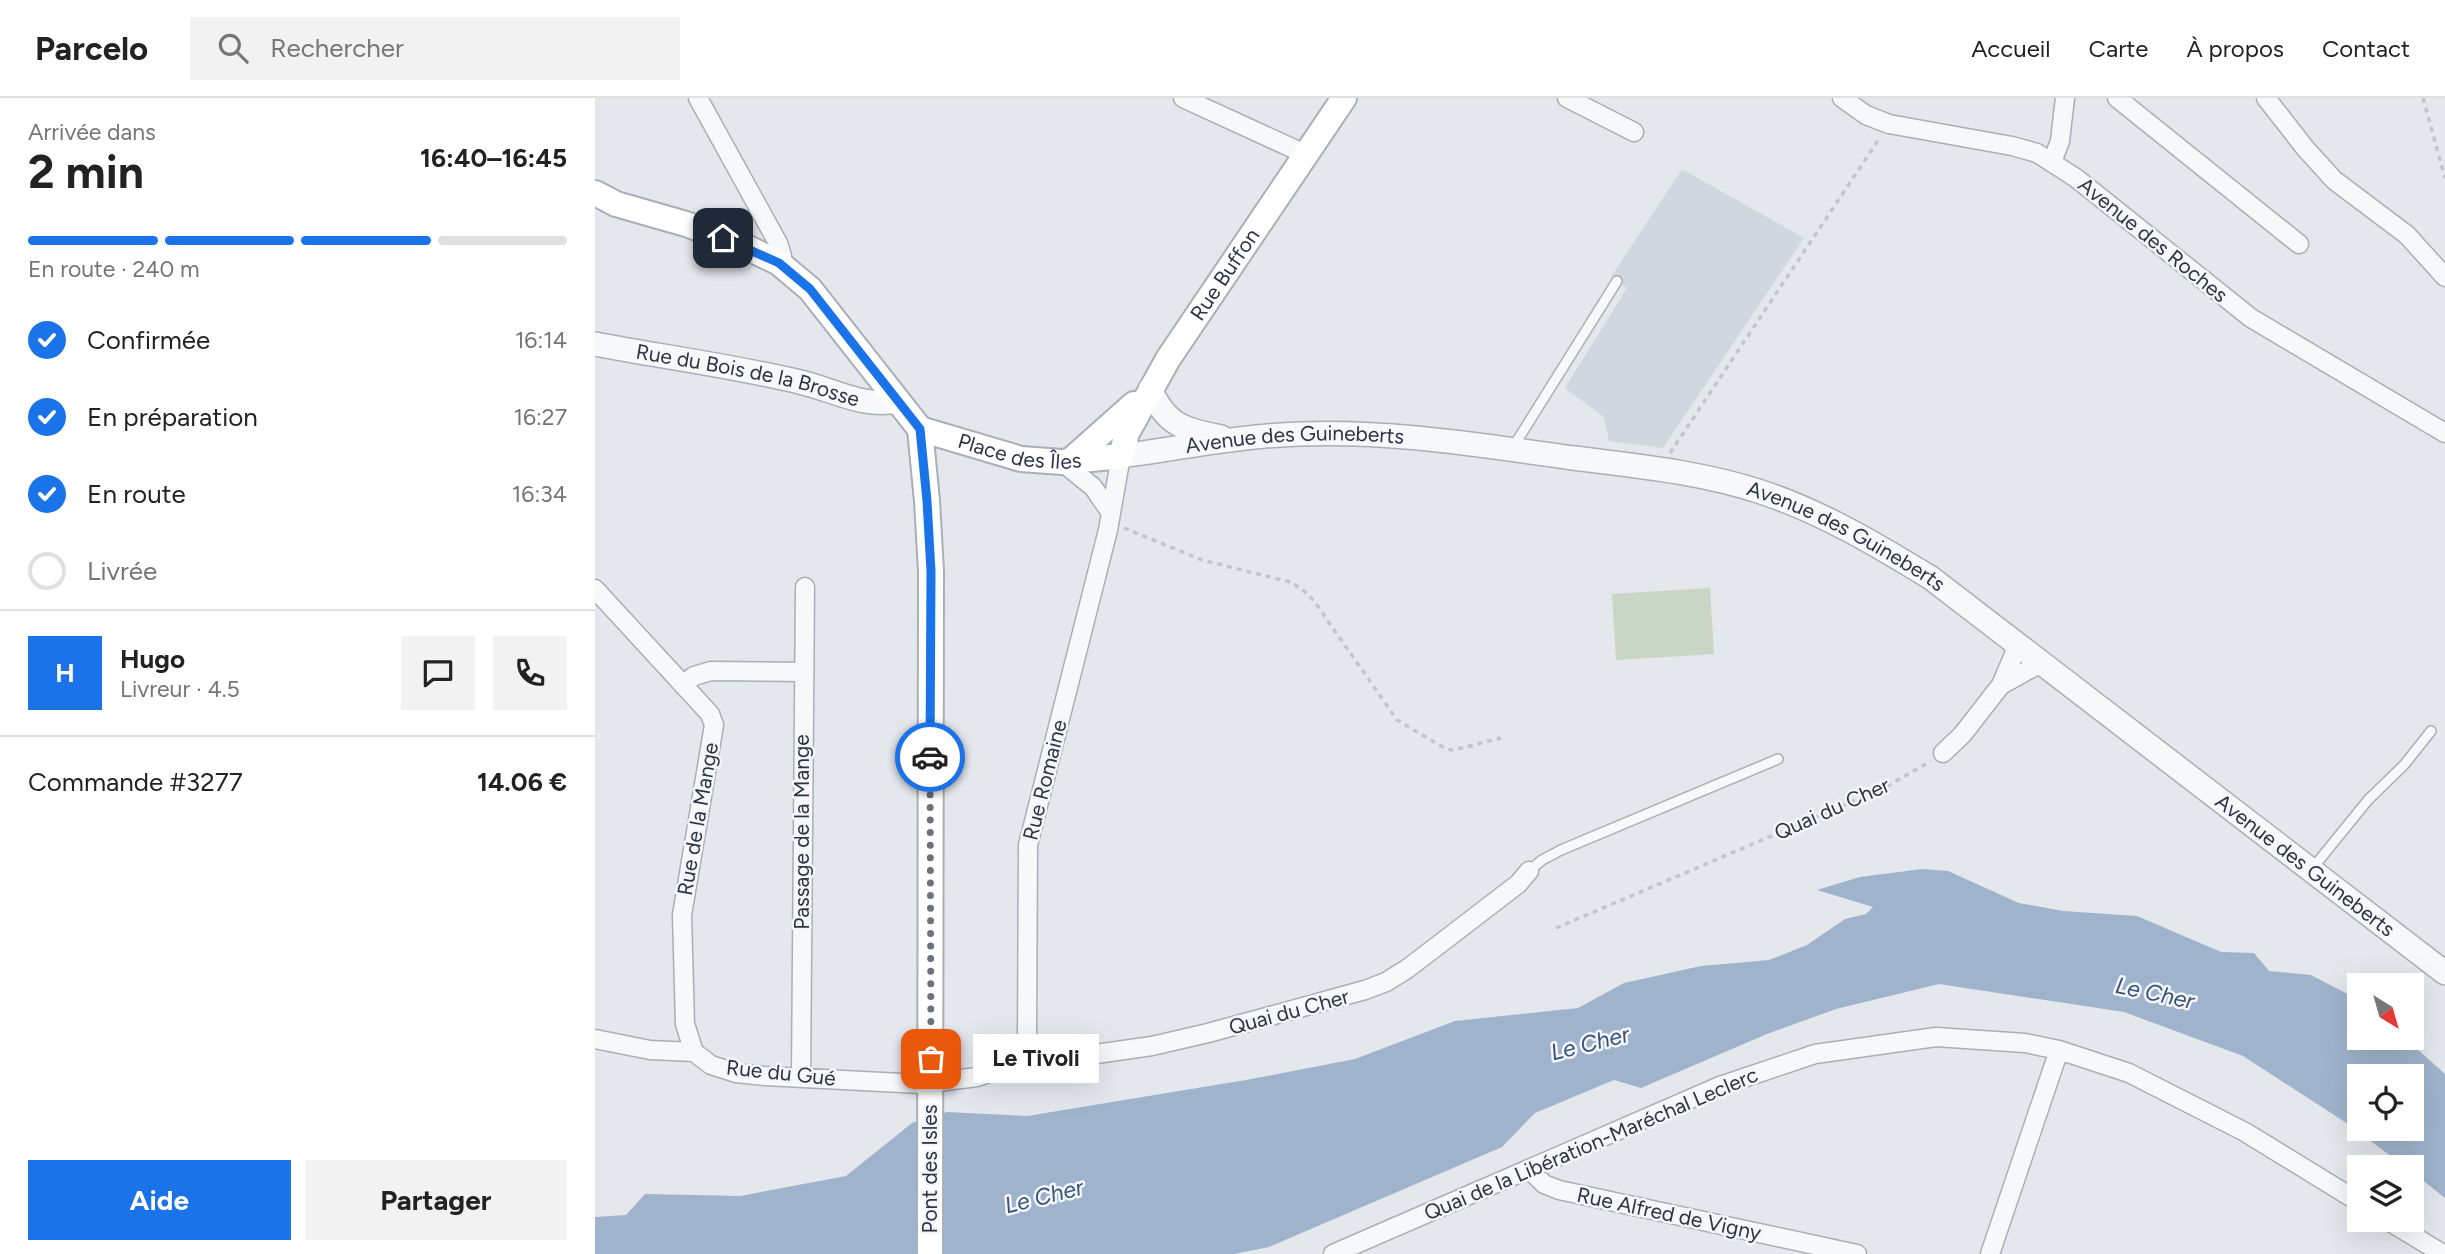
<!DOCTYPE html>
<html lang="fr">
<meta charset="utf-8">
<style>
:root{--surface:#fff;--page:#f2f2f2;--text:#222;--muted:#767676;--line:#e0e0e0;--accent:#1a73e8}
body{margin:0;font-family:Figtree,sans-serif;background:var(--page);color:var(--text);height:100vh;display:flex;flex-direction:column;font-size:26px;white-space:nowrap}
*{box-sizing:border-box;margin:0}
p{font-size:23px;color:var(--muted)}
.icon{flex:none;width:38px;height:38px;fill:none;stroke:currentColor;stroke-width:2;stroke-linecap:round;stroke-linejoin:round}
.map{position:relative;flex:1;overflow:hidden}
.side{display:flex;flex-direction:column;background:var(--surface);width:595px}
.side>*{flex:none}
.needle{width:46px;rotate:143deg}
.controls{position:absolute;left:1752px;top:875px;display:grid;gap:14px}
.controls a{display:grid;place-items:center;width:77px;height:77px;border-radius:0px;background:var(--surface);box-shadow:0 7px 28px #0002;font-size:35px}
.pin{position:absolute;display:grid;place-items:center;width:60px;height:60px;color:#fff;margin:-30px;border-radius:14px;box-shadow:0 4px 10px #0006}
.courier{position:absolute;display:grid;place-items:center;width:70px;height:70px;margin:-35px;border:5px solid #1a73e8;border-radius:50%;background:#fff;color:#222;box-shadow:0 2px 9px #0007}
.bubble{position:absolute;height:49px;border-radius:0px;background:var(--surface);box-shadow:0 7px 28px #0002;font-size:23px;font-weight:700;line-height:49px;text-align:center}
.headline em{font-style:normal;font-weight:700}
.headline div{display:flex;flex-direction:column-reverse}
.headline{display:flex;align-items:center;justify-content:space-between;height:119px;padding:0 28px}
h1{font-size:46px;font-weight:700;line-height:52px}
.bar{display:grid;grid-template-columns:repeat(4,1fr);gap:10px 7px;align-content:center;height:84px;padding:0 28px}
.bar i{height:9px;border-radius:5px;background:var(--line)}
.bar .selected{background:var(--accent)}
.bar p{grid-column:span 4}
.line{display:flex;align-items:center;gap:18px;padding:0 28px;border-top:2px solid var(--line)}
.line div{flex:1}
.round{display:grid;place-items:center;flex:none;width:74px;height:74px;border-radius:0px;background:var(--page)}
ol{padding:0 28px;list-style:none}
li{display:flex;align-items:center;gap:21px;height:77px}
li p{margin-inline-start:auto}
li .icon{padding:7px;border-radius:50%;background:var(--accent);color:#fff;stroke-width:4}
li:last-child{color:var(--muted)}
li i{width:38px;height:38px;border:4px solid var(--line);border-radius:50%}
.cta{display:flex;gap:14px;margin-top:auto;padding:14px 28px}
.cta a{flex:1;height:80px;border-radius:0px;background:var(--accent);color:#fff;font-size:28px;font-weight:700;line-height:80px;text-align:center}
.cta a+a{background:var(--page);color:var(--text)}
header{display:flex;align-items:center;gap:42px;box-sizing:border-box;height:98px;padding:0 35px;background:var(--surface);border-bottom:2px solid var(--line)}
header strong{font-size:33px}
nav{display:flex;gap:38px;margin-inline-start:auto;font-size:24px}
.search{width:490px;height:63px;background:var(--page);display:flex;align-items:center;gap:18px;box-sizing:border-box;padding:0 24px;border-radius:0px;color:var(--muted);font-size:26px}
main{display:flex;flex:1;min-height:0}
.map>svg:first-child{display:block}
.built{fill:#d2d6de}
.green{fill:#c9d6c5}
.water{fill:#9fb4cc;fill-rule:evenodd}
.lines{fill:none;stroke-linecap:round;stroke-linejoin:round}
.service-casing{stroke:#a9aeb7;stroke-width:12}
.minor-casing{stroke:#a9aeb7;stroke-width:21}
.tertiary-casing{stroke:#a9aeb7;stroke-width:26}
.secondary-casing{stroke:#a9aeb7;stroke-width:28}
.path{stroke:#c2c5cb;stroke-width:3.5;stroke-dasharray:5 5;stroke-linecap:butt}
.service{stroke:#f7f8fa;stroke-width:9}
.minor{stroke:#f7f8fa;stroke-width:18}
.tertiary{stroke:#f7f8fa;stroke-width:23}
.secondary{stroke:#fff;stroke-width:24}
.done{stroke:#6c737f;stroke-width:7;stroke-dasharray:0 12.6}
.route{stroke:#1a73e8;stroke-width:9}
.labels{text-anchor:middle;stroke-width:5;stroke-linejoin:round;paint-order:stroke}
.street-label{font-size:21px;fill:#2b3445;stroke:#f4f6f9}
.water-label{font-size:23px;font-style:italic;fill:#34527a;stroke:#f4f6f9}
</style>
<header>
<strong>Parcelo</strong>
<div class="search"><svg class="icon" aria-label="search" viewBox="0 0 24 24"><circle cx="10" cy="10" r="6"/><path d="M15 15l6 6"/></svg>Rechercher</div>
<nav><a>Accueil</a><a>Carte</a><a>À propos</a><a>Contact</a></nav>
</header>
<main>
<section class="side">
<div class="headline"><div><h1>2 min</h1><p>Arrivée dans</p></div><em>16:40–16:45</em></div>
<div class="bar"><i class="selected"></i><i class="selected"></i><i class="selected"></i><i></i><p>En route · 240 m</p></div>
<ol>
<li><svg class="icon" aria-label="check" viewBox="0 0 24 24"><path d="M5 12l5 5 9-10"/></svg>Confirmée<p>16:14</p></li>
<li><svg class="icon" aria-label="check" viewBox="0 0 24 24"><path d="M5 12l5 5 9-10"/></svg>En préparation<p>16:27</p></li>
<li><svg class="icon" aria-label="check" viewBox="0 0 24 24"><path d="M5 12l5 5 9-10"/></svg>En route<p>16:34</p></li>
<li><i></i>Livrée</li>
</ol>
<div class="line" style="height:126px"><b class="round" style="background:var(--accent);color:#fff">H</b><div><b>Hugo</b><p>Livreur · 4.5</p></div><a class="round"><svg class="icon" aria-label="chat" viewBox="0 0 24 24"><path d="M4 5h16v11H9l-5 4z"/></svg></a><a class="round"><svg class="icon" aria-label="phone" viewBox="0 0 24 24"><path d="M5 4h4l2 5-3 2q2 4 5 5l2-3 5 2v4C11 20 4 13 5 4z"/></svg></a></div>
<div class="line" style="height:91px"><div>Commande #3277</div><b>14.06 €</b></div>
<div class="cta"><a>Aide</a><a>Partager</a></div>
</section>
<div class="map">
<svg width="1850" height="1156" viewBox="0 0 1850 1156">
<rect width="100%" height="100%" fill="#e4e7ec"/>
<path class="built" d="M 1087,71 L 1209,140 L 1068,350 L 1014,343 L 1009,319 L 970,290 L 1032,190 L 1016,179 Z"/>
<path class="green" d="M 1115,490 L 1119,556 L 1021,562 L 1017,496 Z"/>
<path class="water" d="M 1327,771 L 1353,773 L 1424,805 L 1468,813 L 1542,818 L 1626,854 L 1659,855 L 1674,873 L 1716,877 L 1764,902 L 1764,940 L 1810,940 L 1850,976 L 1850,1100 L 1817,1074 L 1816,1069 L 1810,1069 L 1756,1028 L 1648,958 L 1529,914 L 1344,886 L 1241,911 L 1172,936 L 1046,990 L 1019,982 L 940,1015 L 907,1049 L 674,1149 L 639,1156 L 0,1156 L 0,1119 L 31,1117 L 50,1096 L 145,1098 L 251,1078 L 317,1025 L 352,1014 L 432,1018 L 651,982 L 760,961 L 860,923 L 983,910 L 1029,885 L 1106,868 L 1174,862 L 1212,847 L 1250,821 L 1271,816 L 1278,809 L 1222,792 L 1265,779 ZM 1764,978 L 1816,978 L 1816,1031 L 1764,1031 Z"/>
<g class="lines">
<defs>
<path id="service" d="M 917,351 L 1022,183
M 1717,771 L 1773,702 L 1809,667 L 1836,633
M 934,773 L 947,762 L 966,752 L 1183,661"/>
<path id="minor" d="M 103,0 L 183,145 L 187,158 L 184,165
M 588,0 L 710,56
M 972,0 L 1039,34
M 1247,0 L 1271,17 L 1294,26 L 1417,48 L 1442,55 L 1481,80 L 1656,220 L 1850,335
M 1522,0 L 1704,146
M 1671,0 L 1710,50 L 1739,82 L 1812,137 L 1850,179
M 1457,64 L 1465,43 L 1470,0
M 467,364 L 498,389 L 516,415
M 0,491 L 115,616 L 119,627 L 87,817 L 90,926 L 99,954
M 88,587 L 99,578 L 116,573 L 209,574
M 1406,587 L 1446,565
M 1348,655 L 1367,637 L 1406,587 L 1423,547
M 0,941 L 55,952 L 99,954 L 116,967 L 141,975 L 170,978 L 326,986 L 382,979 L 403,972 L 416,965 L 432,938 L 433,747 L 513,432 L 526,358
M 416,965 L 431,966 L 557,948 L 613,935 L 770,892 L 791,884 L 812,871 L 923,786 L 934,773
M 206,979 L 210,489
M 934,1071 L 949,1086 L 964,1092 L 1262,1156
M 1792,1122 L 1848,1156
M 738,1156 L 1125,988 L 1220,956 L 1341,939 L 1430,945 L 1464,952 L 1534,975 L 1650,1034 L 1764,1104
M 1395,1156 L 1464,952"/>
<g id="tertiary">
<path id="s1" d="M 0,246 C 68,259 138,268 205,284 C 239,292 268,310 303,303"/>
<path d="M 555,291 C 572,328 588,331 626,339"/>
<path id="s2" d="M 526,358 C 585,350 645,338 704,336 C 796,332 889,348 979,360 C 1041,368 1106,374 1166,394 C 1227,414 1282,447 1336,480 L 1850,875"/>
</g>
<g id="secondary">
<path d="M 0,95 L 21,106 L 91,126 L 147,147 L 184,165 L 215,191 L 325,331"/>
<path d="M 325,331 L 332,403 L 336,473 L 335,1156"/>
<path id="s3" d="M 325,331 L 426,361 L 467,364 L 526,358 L 532,335 L 573,261 L 749,0"/>
<path d="M 475,363 L 539,306"/>
</g>
</defs>
<use href="#service" class="service-casing"/>
<use href="#minor" class="minor-casing"/>
<use href="#tertiary" class="tertiary-casing"/>
<use href="#secondary" class="secondary-casing"/>
<path class="path" d="M 1828,0 L 1850,80
M 1075,355 L 1284,41
M 529,430 L 607,462 L 695,484 L 707,491 L 719,503 L 802,622 L 846,648 L 856,652 L 863,651 L 906,640
M 961,830 L 1289,690 L 1336,663"/>
<use href="#service" class="service"/>
<use href="#minor" class="minor"/>
<use href="#tertiary" class="tertiary"/>
<use href="#secondary" class="secondary"/>
</g>
<g class="lines">
<path class="done" d="M 335,659 L 336,961"/>
<path class="route" d="M 128,140 L 184,165 L 215,191 L 325,331 L 332,403 L 336,473 L 335,659"/>
</g>
<g class="labels">
<g class="street-label">
<text transform="translate(1558 142) rotate(39)" y="7">Avenue des Roches</text>
<text dy="7" stroke="none"><textPath href="#s3" startOffset="416">Rue Buffon</textPath></text>
<text dy="7" stroke="none"><textPath href="#s1" startOffset="156">Rue du Bois de la Brosse</textPath></text>
<text dy="7" stroke="none"><textPath href="#s2" startOffset="175">Avenue des Guineberts</textPath></text>
<text dy="7" stroke="none"><textPath href="#s3" startOffset="103">Place des Îles</textPath></text>
<text dy="7" stroke="none"><textPath href="#s2" startOffset="742">Avenue des Guineberts</textPath></text>
<text transform="translate(450 682) rotate(-76)" y="7">Rue Romaine</text>
<text transform="translate(1237 711) rotate(-24)" y="7">Quai du Cher</text>
<text transform="translate(103 721) rotate(-80)" y="7">Rue de la Mange</text>
<text transform="translate(207 734) rotate(-90)" y="7">Passage de la Mange</text>
<text dy="7" stroke="none"><textPath href="#s2" startOffset="1309">Avenue des Guineberts</textPath></text>
<text transform="translate(694 914) rotate(-15)" y="7">Quai du Cher</text>
<text transform="translate(186 975) rotate(6)" y="7">Rue du Gué</text>
<text transform="translate(996 1046) rotate(-23)" y="7">Quai de la Libération-Maréchal Leclerc</text>
<text transform="translate(335 1071) rotate(-90)" y="7">Pont des Isles</text>
<text transform="translate(1074 1116) rotate(12)" y="7">Rue Alfred de Vigny</text>
</g>
<g class="water-label">
<text transform="translate(1560 895) rotate(12)" y="8">Le Cher</text>
<text transform="translate(995 945) rotate(-14)" y="8">Le Cher</text>
<text transform="translate(449 1098) rotate(-14)" y="8">Le Cher</text>
</g>
</g>
</svg>
<div class="controls">
<a><svg class="needle" viewBox="-14 -14 28 28"><path d="M0-13l5 13h-10z" fill="#e53935"/><path d="M0 13l5-13h-10z" fill="#767676"/></svg></a>
<a><svg class="icon" aria-label="locate" viewBox="0 0 24 24"><circle cx="12" cy="12" r="6"/><path d="M12 2v4M12 18v4M2 12h4M18 12h4"/></svg></a>
<a><svg class="icon" aria-label="layers" viewBox="0 0 24 24"><path d="M12 4l9 5-9 5-9-5zM3 14l9 5 9-5"/></svg></a>
</div>
<div class="pin" style="left:336px;top:961px;background:#ea580c"><svg class="icon" aria-label="bag" viewBox="0 0 24 24"><path d="M5 8h14l-1 12H6zM9 8a3 3 0 0 1 6 0"/></svg></div>
<div class="pin" style="left:128px;top:140px;background:#1f2937"><svg class="icon" aria-label="home" viewBox="0 0 24 24"><path d="M3 11l9-7 9 7M6 9v11h12V9"/></svg></div>
<div class="courier" style="left:335px;top:659px"><svg class="icon" aria-label="car" viewBox="0 0 24 24"><path d="M5 17H2v-5l4-1 3-4h7l3 4 3 1v5h-3M9 17h6M6 11h13"/><circle cx="7" cy="17" r="2"/><circle cx="17" cy="17" r="2"/></svg></div>
<div class="bubble" style="left:378px;top:936px;width:126px">Le Tivoli</div>
</div>
</main>
